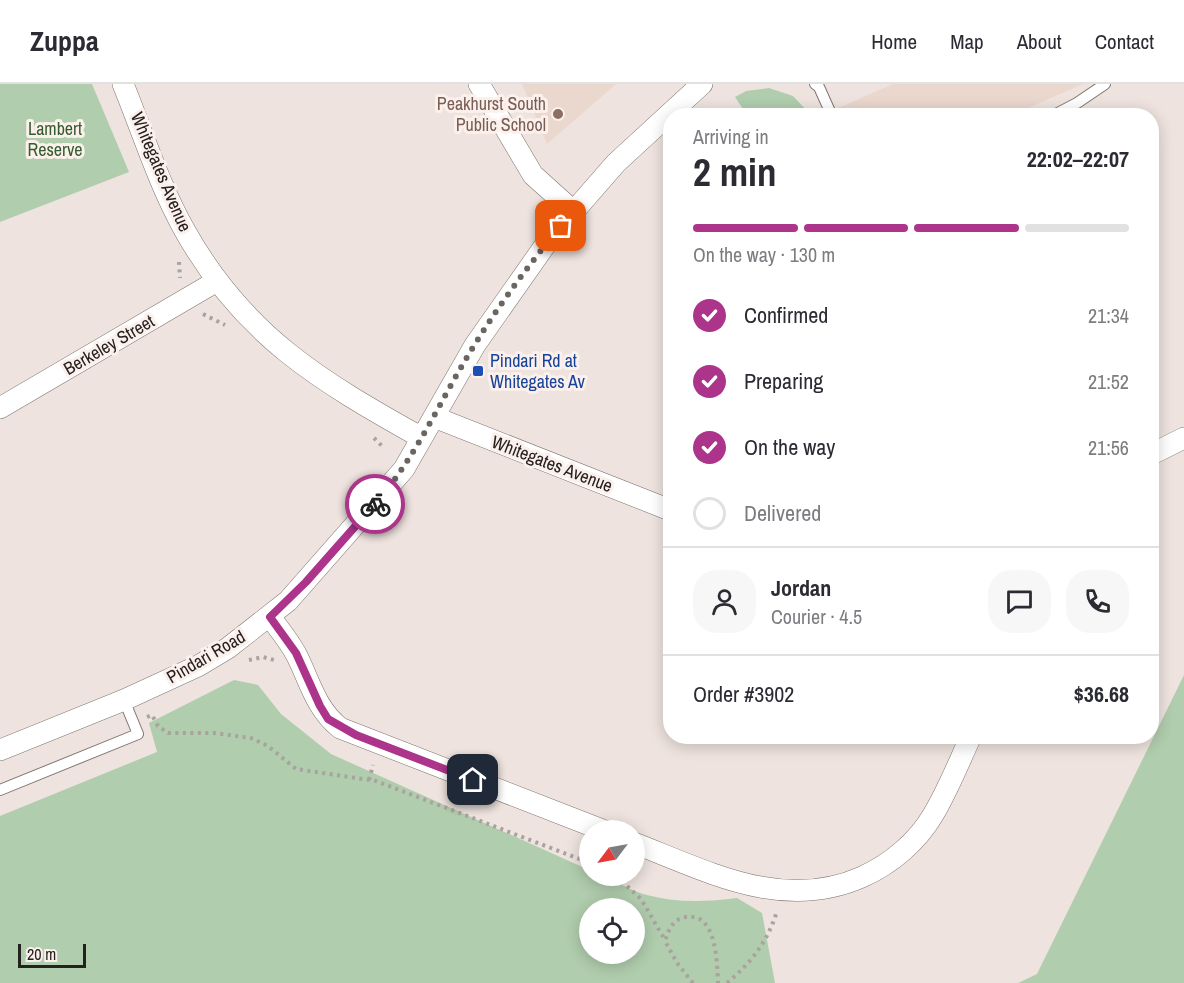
<!DOCTYPE html>
<meta charset="utf-8">
<style>
:root{--surface:#fff;--page:#f7f7f7;--text:#2b2b33;--muted:#7c7c81;--line:#e1e1e2;--accent:#ac348a}
body{margin:0;font-family:"Archivo Narrow",sans-serif;background:var(--page);color:var(--text);height:100vh;display:flex;flex-direction:column;font-size:22px;white-space:nowrap}
*{box-sizing:border-box;margin:0}
p{font-size:20px;color:var(--muted)}
.icon{flex:none;width:33px;height:33px;fill:none;stroke:currentColor;stroke-width:2;stroke-linecap:round;stroke-linejoin:round}
.map{position:relative;flex:1;overflow:hidden}
.sheet{position:absolute;left:663px;top:24px;width:496px;height:636px;display:flex;flex-direction:column;background:var(--surface);border-radius:24px;box-shadow:0 3px 15px #0003}
.sheet>*{flex:none}
.needle{width:39px;rotate:238deg}
.fabs{position:absolute;left:579px;top:736px;display:grid;gap:12px}
.fabs a{display:grid;place-items:center;width:66px;height:66px;border-radius:50%;background:var(--surface);box-shadow:0 3px 15px #0003;font-size:30px}
.scale{position:absolute;left:18px;bottom:15px;width:68px;box-sizing:border-box;padding-left:6px;border:3px solid #25211f;border-top:0;font-size:16px;line-height:21px;white-space:nowrap;color:#25211f;-webkit-text-stroke:4px #fbf0eb;paint-order:stroke}
.pin{position:absolute;display:grid;place-items:center;width:51px;height:51px;color:#fff;margin:-26px;border-radius:12px;box-shadow:0 3px 9px #0006}
.courier{position:absolute;display:grid;place-items:center;width:60px;height:60px;margin:-30px;border:4px solid #ac348a;border-radius:50%;background:#fff;color:#222;box-shadow:0 2px 8px #0007}
.headline em{font-style:normal;font-weight:700}
.headline div{display:flex;flex-direction:column-reverse}
.headline{display:flex;align-items:center;justify-content:space-between;height:102px;padding:0 30px}
h1{font-size:39px;font-weight:700;line-height:45px}
.bar{display:grid;grid-template-columns:repeat(4,1fr);gap:9px 6px;align-content:center;height:72px;padding:0 30px}
.bar i{height:8px;border-radius:4px;background:var(--line)}
.bar .on{background:var(--accent)}
.bar p{grid-column:span 4}
.line{display:flex;align-items:center;gap:15px;padding:0 30px;border-top:2px solid var(--line)}
.line div{flex:1}
.round{display:grid;place-items:center;flex:none;width:63px;height:63px;border-radius:24px;background:var(--page)}
ol{padding:0 30px;list-style:none}
li{display:flex;align-items:center;gap:18px;height:66px}
li p{margin-inline-start:auto}
li .icon{padding:6px;border-radius:50%;background:var(--accent);color:#fff;stroke-width:4}
li:last-child{color:var(--muted)}
li i{width:33px;height:33px;border:3px solid var(--line);border-radius:50%}
header{display:flex;align-items:center;gap:36px;box-sizing:border-box;height:84px;padding:0 30px;background:var(--surface);border-bottom:2px solid var(--line)}
header strong{font-size:28px}
nav{display:flex;gap:33px;margin-inline-start:auto;font-size:21px}
.map>svg:first-child{display:block}
.built{fill:#ead7ce}
.green{fill:#b0cdad;fill-rule:evenodd}
.lines{fill:none;stroke-linecap:round;stroke-linejoin:round}
.lane-casing{stroke:#7f7571;stroke-width:12}
.street-casing{stroke:#7f7571;stroke-width:22}
.path{stroke:#aaa29e;stroke-width:4;stroke-dasharray:3 4.5;stroke-linecap:butt}
.lane{stroke:#fff;stroke-width:10}
.street{stroke:#fff;stroke-width:21}
.done{stroke:#6b6562;stroke-width:6;stroke-dasharray:0 10.8}
.route{stroke:#ac348a;stroke-width:8}
.education-dot{fill:#8d6e63;stroke:#fbf0eb;stroke-width:2}
.transit-dot{fill:#1a4fb4;stroke:#fbf0eb;stroke-width:2}
.labels{text-anchor:middle;stroke-width:6;stroke-linejoin:round;paint-order:stroke}
.education-label{font-size:18px;fill:#785e54;stroke:#fbf0eb;text-anchor:end}
.park-label{font-size:18px;fill:#335c2f;stroke:#fbf0eb}
.street-label{font-size:18px;fill:#25211f;stroke:#fbf0eb}
.transit-label{font-size:18px;fill:#164399;stroke:#fbf0eb;text-anchor:start}
</style>
<header>
<strong>Zuppa</strong>
<nav><a>Home</a><a>Map</a><a>About</a><a>Contact</a></nav>
</header>
<div class="map">
<svg width="1184" height="899" viewBox="0 0 1184 899">
<rect width="100%" height="100%" fill="#eee3de"/>
<path class="built" d="M 522,0 L 616,0 L 547,60 Z
M 893,0 L 1083,0 L 1012,31 L 838,32 L 834,26 Z"/>
<path class="green" d="M 0,0 L 92,0 L 129,88 L 0,138 Z
M 769,4 L 793,12 L 811,31 L 747,31 L 735,13 L 746,7 Z
M 1184,591 L 1184,899 L 1018,899 L 1037,890 Z
M 234,596 L 258,601 L 281,630 L 331,670 L 589,786 L 590,792 C 612,792 627,806 647,811 C 677,819 706,818 737,814 L 762,829 L 775,899 L 0,899 L 0,732 L 157,668 L 149,639 ZM 590,825 L 634,825 L 634,870 L 590,870 Z"/>
<g class="lines">
<defs>
<path id="lane" d="M 815,0 L 819,3 L 832,32
M 1052,32 L 1077,19 L 1105,0
M 0,706 L 138,650 L 124,616"/>
<path id="street" d="M 123,0 C 143,49 159,101 185,147 C 244,252 320,297 422,354
M 479,0 L 533,91 L 573,127
M 0,324 L 217,197
M 434,333 L 670,426
M 1152,370 L 1184,354
M 270,533 C 279,545 290,558 297,572 C 310,598 316,625 340,644 L 605,747
M 0,666 L 124,616 L 198,582 L 228,564 L 288,517 L 404,385 L 475,261 L 548,157 L 616,79 L 702,0
M 634,759 C 709,788 783,828 862,793 C 891,780 917,758 933,731 C 948,706 959,678 971,652"/>
</defs>
<use href="#lane" class="lane-casing"/>
<use href="#street" class="street-casing"/>
<path class="path" d="M 179,178 L 180,194
M 203,230 L 225,241
M 374,354 L 384,364
M 249,576 L 263,573 L 274,576
M 147,633 L 152,631 L 158,642 L 168,649 L 214,649 L 251,654 L 268,662 L 296,685 L 376,697 L 590,779
M 369,696 L 373,681
M 616,792 L 641,815 L 665,856
M 693,899 L 677,879 L 665,857 C 669,845 673,835 686,833 C 717,828 717,879 718,899
M 727,899 C 751,879 768,857 777,827"/>
<use href="#lane" class="lane"/>
<use href="#street" class="street"/>
</g>
<g class="lines">
<path class="done" d="M 375,420 C 412,378 435,328 463,280 C 491,232 525,185 561,142"/>
<path class="route" d="M 375,420 L 306,498 L 270,533 L 296,569 L 320,622 L 328,635 L 356,651 L 473,696"/>
</g>
<circle class="education-dot" cx="558" cy="30" r="6"/>
<rect class="transit-dot" x="472" y="281" width="12" height="12" rx="3"/>
<g class="labels">
<g class="education-label">
<text x="546" y="26">Peakhurst South<tspan x="546" dy="21">Public School</tspan></text>
</g>
<g class="park-label">
<text x="55" y="51">Lambert<tspan x="55" dy="21">Reserve</tspan></text>
</g>
<g class="street-label">
<text transform="translate(161 88) rotate(67)" y="6">Whitegates Avenue</text>
<text transform="translate(109 261) rotate(-30)" y="6">Berkeley Street</text>
<text transform="translate(552 380) rotate(21)" y="6">Whitegates Avenue</text>
<text transform="translate(206 573) rotate(-30)" y="6">Pindari Road</text>
</g>
<g class="transit-label">
<text x="490" y="283">Pindari Rd at<tspan x="490" dy="21">Whitegates Av</tspan></text>
</g>
</g>
</svg>
<div class="fabs">
<a><svg class="needle" viewBox="-14 -14 28 28"><path d="M0-13l5 13h-10z" fill="#e53935"/><path d="M0 13l5-13h-10z" fill="#7c7c81"/></svg></a>
<a><svg class="icon" aria-label="locate" viewBox="0 0 24 24"><circle cx="12" cy="12" r="6"/><path d="M12 2v4M12 18v4M2 12h4M18 12h4"/></svg></a>
</div>
<div class="scale">20 m</div>
<div class="pin" style="left:561px;top:142px;background:#ea580c"><svg class="icon" aria-label="bag" viewBox="0 0 24 24"><path d="M5 8h14l-1 12H6zM9 8a3 3 0 0 1 6 0"/></svg></div>
<div class="pin" style="left:473px;top:696px;background:#1f2937"><svg class="icon" aria-label="home" viewBox="0 0 24 24"><path d="M3 11l9-7 9 7M6 9v11h12V9"/></svg></div>
<div class="courier" style="left:375px;top:420px"><svg class="icon" aria-label="bike" viewBox="0 0 24 24"><circle cx="6" cy="16" r="4"/><circle cx="18" cy="16" r="4"/><path d="M6 16l4-8h5l3 8M10 8l3 8H6M13 5h3"/></svg></div>
<section class="sheet">
<div class="headline"><div><h1>2 min</h1><p>Arriving in</p></div><em>22:02–22:07</em></div>
<div class="bar"><i class="on"></i><i class="on"></i><i class="on"></i><i></i><p>On the way · 130 m</p></div>
<ol>
<li><svg class="icon" aria-label="check" viewBox="0 0 24 24"><path d="M5 12l5 5 9-10"/></svg>Confirmed<p>21:34</p></li>
<li><svg class="icon" aria-label="check" viewBox="0 0 24 24"><path d="M5 12l5 5 9-10"/></svg>Preparing<p>21:52</p></li>
<li><svg class="icon" aria-label="check" viewBox="0 0 24 24"><path d="M5 12l5 5 9-10"/></svg>On the way<p>21:56</p></li>
<li><i></i>Delivered</li>
</ol>
<div class="line" style="height:108px"><a class="round"><svg class="icon" aria-label="person" viewBox="0 0 24 24"><circle cx="12" cy="8" r="4"/><path d="M4 21q1-7 8-7t8 7"/></svg></a><div><b>Jordan</b><p>Courier · 4.5</p></div><a class="round"><svg class="icon" aria-label="chat" viewBox="0 0 24 24"><path d="M4 5h16v11H9l-5 4z"/></svg></a><a class="round"><svg class="icon" aria-label="phone" viewBox="0 0 24 24"><path d="M5 4h4l2 5-3 2q2 4 5 5l2-3 5 2v4C11 20 4 13 5 4z"/></svg></a></div>
<div class="line" style="height:78px"><div>Order #3902</div><b>$36.68</b></div>
</section>
</div>
